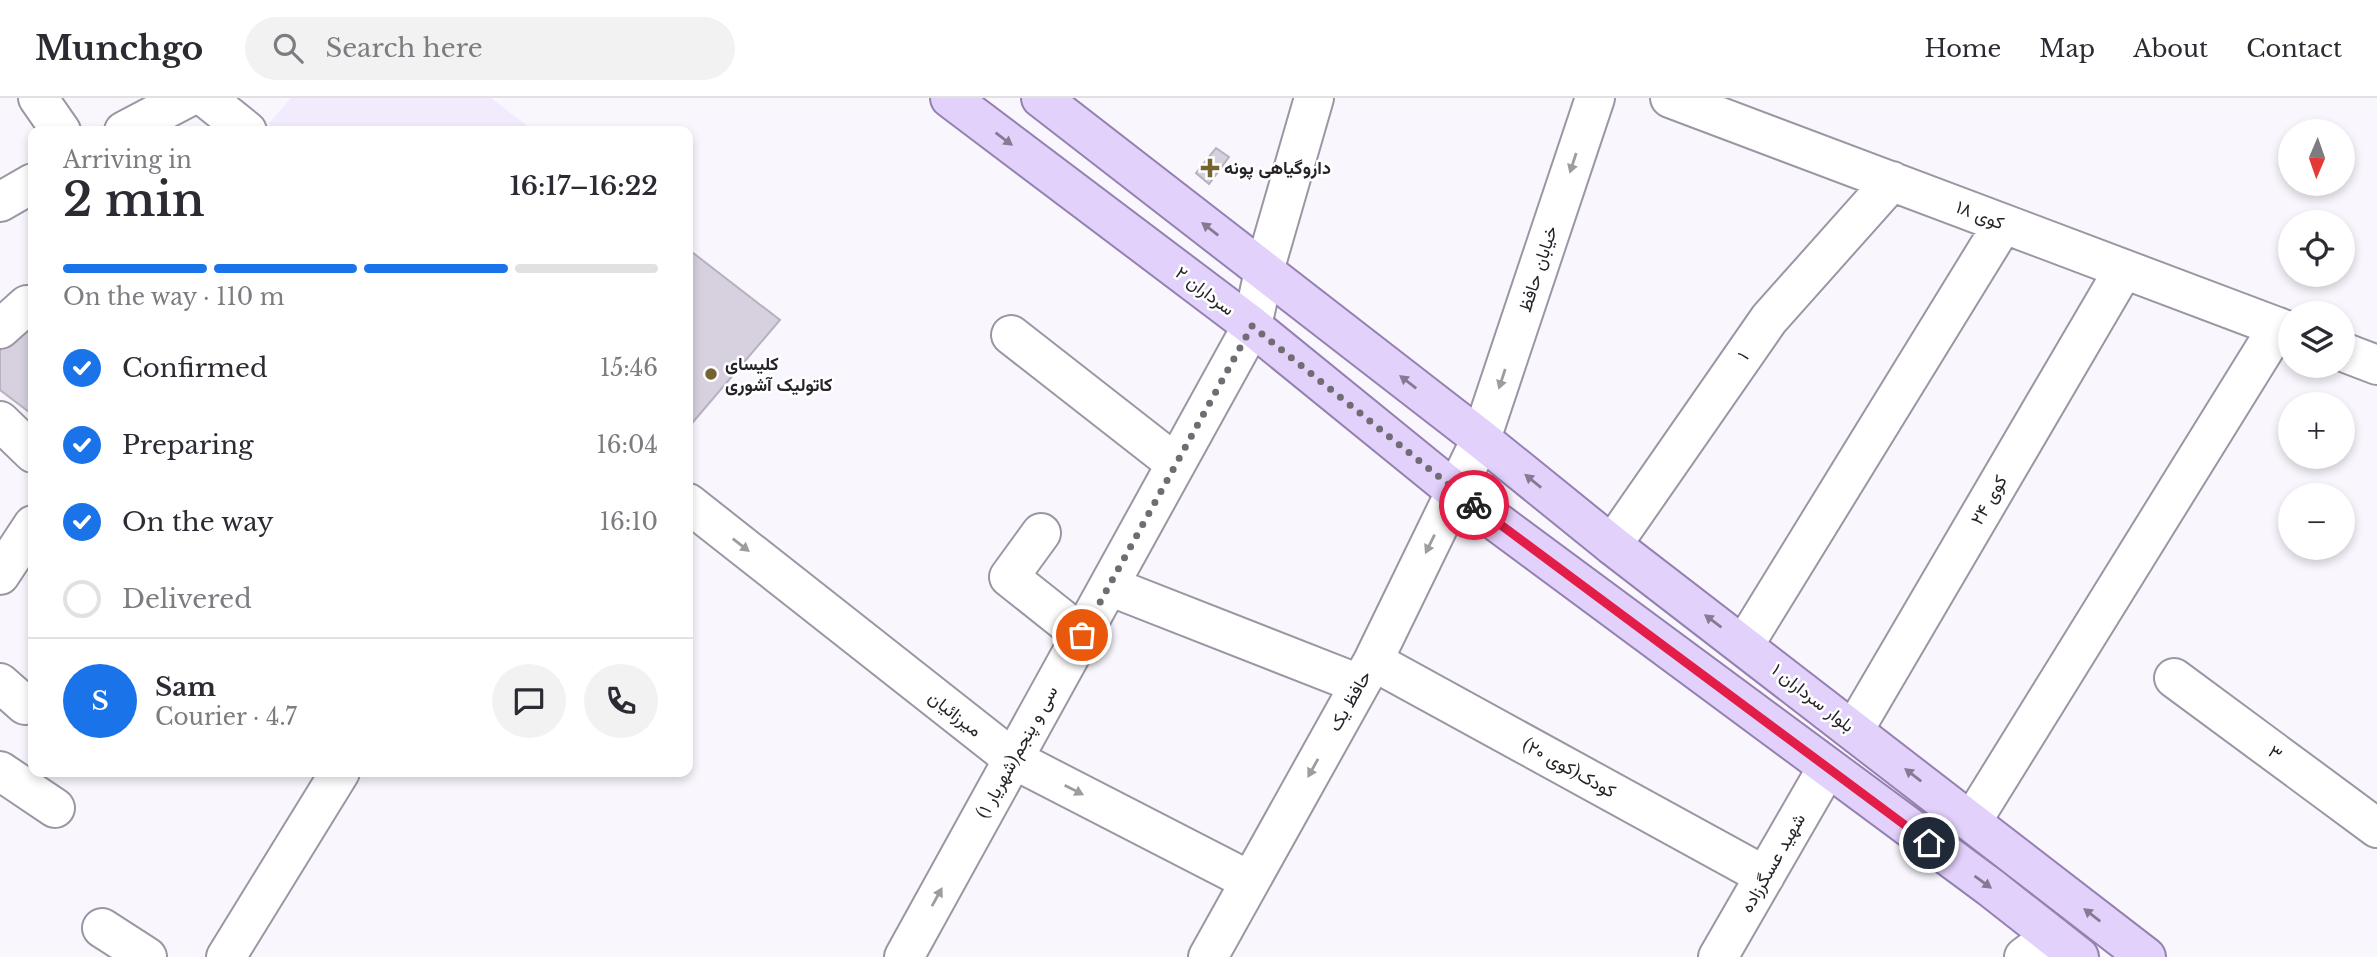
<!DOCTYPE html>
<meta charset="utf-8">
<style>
:root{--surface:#fff;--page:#f2f2f3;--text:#2b2b33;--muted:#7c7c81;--line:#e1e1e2;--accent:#1a73e8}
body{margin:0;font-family:"Libre Baskerville",Vazirmatn,serif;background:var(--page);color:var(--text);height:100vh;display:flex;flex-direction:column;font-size:26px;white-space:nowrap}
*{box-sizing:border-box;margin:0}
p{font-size:23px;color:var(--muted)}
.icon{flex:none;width:38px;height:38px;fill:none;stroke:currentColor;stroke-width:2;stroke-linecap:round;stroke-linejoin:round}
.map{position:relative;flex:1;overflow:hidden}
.drawer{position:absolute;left:28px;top:28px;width:665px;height:651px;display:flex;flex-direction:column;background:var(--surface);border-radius:14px;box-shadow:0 4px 10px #0003}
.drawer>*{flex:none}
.needle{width:46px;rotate:182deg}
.tools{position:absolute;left:2278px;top:21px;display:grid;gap:14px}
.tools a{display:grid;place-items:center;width:77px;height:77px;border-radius:50%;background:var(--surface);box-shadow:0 4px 10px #0003;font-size:35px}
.pin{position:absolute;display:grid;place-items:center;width:60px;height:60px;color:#fff;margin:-30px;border:4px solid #fff;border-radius:50%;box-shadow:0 2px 7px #0007}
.courier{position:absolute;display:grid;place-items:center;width:70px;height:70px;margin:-35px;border:5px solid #e11d48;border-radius:50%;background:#fff;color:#222;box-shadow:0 2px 9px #0007}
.head em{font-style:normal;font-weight:600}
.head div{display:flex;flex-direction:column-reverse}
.head{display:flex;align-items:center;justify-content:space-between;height:119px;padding:0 35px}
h1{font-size:46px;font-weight:600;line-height:52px}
.bar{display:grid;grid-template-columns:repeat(4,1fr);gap:10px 7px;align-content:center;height:84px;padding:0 35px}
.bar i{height:9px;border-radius:5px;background:var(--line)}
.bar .current{background:var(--accent)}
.bar p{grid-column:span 4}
.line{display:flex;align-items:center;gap:18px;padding:0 35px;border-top:2px solid var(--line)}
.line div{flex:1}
.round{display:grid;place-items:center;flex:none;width:74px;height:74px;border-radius:37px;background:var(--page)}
ol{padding:0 35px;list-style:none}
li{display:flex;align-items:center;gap:21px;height:77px}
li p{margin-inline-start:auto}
li .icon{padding:7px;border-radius:50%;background:var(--accent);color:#fff;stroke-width:4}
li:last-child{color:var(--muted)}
li i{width:38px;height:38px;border:4px solid var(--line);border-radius:50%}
header{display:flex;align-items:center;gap:42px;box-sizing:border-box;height:98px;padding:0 35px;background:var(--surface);border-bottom:2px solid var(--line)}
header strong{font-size:33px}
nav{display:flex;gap:38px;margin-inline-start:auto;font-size:24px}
.search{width:490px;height:63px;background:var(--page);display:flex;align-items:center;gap:18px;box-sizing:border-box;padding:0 24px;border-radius:38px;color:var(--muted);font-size:26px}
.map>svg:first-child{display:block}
.built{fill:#f2ebfd}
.building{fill:#d6d0df;stroke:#b7b1bf;stroke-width:2}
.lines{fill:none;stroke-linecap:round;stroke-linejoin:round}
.minor-casing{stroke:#9b96a4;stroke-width:42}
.major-casing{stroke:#9481b0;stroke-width:42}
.minor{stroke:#fff;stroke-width:38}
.major{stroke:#e2d1fb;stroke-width:38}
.oneway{fill:#847a92}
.oneway2{fill:#9d9c9e}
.done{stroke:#6f6d73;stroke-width:7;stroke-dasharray:0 12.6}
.route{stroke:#e11d48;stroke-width:9}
.poi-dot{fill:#746432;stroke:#fff;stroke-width:2.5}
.labels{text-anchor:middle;stroke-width:5;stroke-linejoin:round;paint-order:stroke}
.poi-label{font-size:18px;font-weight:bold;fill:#252328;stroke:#fff;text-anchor:start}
.street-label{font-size:18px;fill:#252328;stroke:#fff}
</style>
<header>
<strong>Munchgo</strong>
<div class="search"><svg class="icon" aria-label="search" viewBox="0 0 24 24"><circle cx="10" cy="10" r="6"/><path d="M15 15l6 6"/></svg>Search here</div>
<nav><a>Home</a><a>Map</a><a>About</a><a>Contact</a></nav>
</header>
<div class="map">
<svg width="2377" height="859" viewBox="0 0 2377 859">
<rect width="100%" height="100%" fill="#f9f7fd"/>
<path class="built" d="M 291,0 L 491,0 L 534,33 L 277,33 L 268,26 Z"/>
<path class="building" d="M 1216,50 L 1229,59 L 1209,86 L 1196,75 Z
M 688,151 L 780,222 L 688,330 Z
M 33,214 L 33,317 L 0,292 L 0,251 Z"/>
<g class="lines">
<defs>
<path id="minor" d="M 38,0 L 61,33
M 206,0 L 247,33
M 1670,0 L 2291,234
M 124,33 L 187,0
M 0,104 L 33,85
M 0,231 L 27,207
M 1011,237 L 1176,366
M 2343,254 L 2377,267
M 0,323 L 33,355
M 688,405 L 1013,661 L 1250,783
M 1041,435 L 1009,479 L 1082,537
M 1612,447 L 1769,221 L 1892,83
M 0,477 L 33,427
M 1109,488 L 1359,586
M 1744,547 L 2003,126
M 1373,563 L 1765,778
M 2174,580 L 2377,730
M 0,585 L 25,607
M 1854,632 L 2124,171
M 0,673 L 55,710
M 1972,723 L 2278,229
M 102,830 L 147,859
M 226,859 L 340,674
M 904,859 L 1252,228 L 1264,173 L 1314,0
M 1208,859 L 1373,563 L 1481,341 L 1595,0
M 1718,859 L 1827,670
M 2024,859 L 2052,838"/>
<path id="major" d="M 950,0 L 1252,228 L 1455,393 L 1990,789 L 2079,859
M 1041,0 L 1481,341 L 1612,447 L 2146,859"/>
</defs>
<use href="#minor" class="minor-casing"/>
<use href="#major" class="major-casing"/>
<use href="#minor" class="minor"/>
<use href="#major" class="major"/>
</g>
<defs><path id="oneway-solid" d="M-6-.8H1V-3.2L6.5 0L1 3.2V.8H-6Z" transform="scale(1.75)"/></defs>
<g class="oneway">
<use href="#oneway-solid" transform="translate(1004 41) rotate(37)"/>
<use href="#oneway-solid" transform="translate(1210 131) rotate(-142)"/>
<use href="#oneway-solid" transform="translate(1408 284) rotate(-142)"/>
<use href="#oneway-solid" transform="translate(1533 383) rotate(-141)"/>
<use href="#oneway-solid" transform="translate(1713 523) rotate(-143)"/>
<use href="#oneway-solid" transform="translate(1913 677) rotate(-142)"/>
<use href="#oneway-solid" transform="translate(1983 784) rotate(36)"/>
<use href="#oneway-solid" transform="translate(2092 817) rotate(-142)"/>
</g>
<g class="oneway2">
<use href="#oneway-solid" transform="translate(1573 65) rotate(108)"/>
<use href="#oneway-solid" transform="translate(1502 281) rotate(108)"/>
<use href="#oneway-solid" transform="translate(1430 446) rotate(116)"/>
<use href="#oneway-solid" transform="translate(741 447) rotate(38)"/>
<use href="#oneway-solid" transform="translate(1313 670) rotate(119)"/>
<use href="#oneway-solid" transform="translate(1074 692) rotate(27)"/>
<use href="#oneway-solid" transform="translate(937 799) rotate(-61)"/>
</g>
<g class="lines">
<path class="done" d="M 1082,537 L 1252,228 L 1474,407"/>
<path class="route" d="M 1474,407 L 1929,745"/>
</g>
<g class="poi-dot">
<path d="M1206.5 59.5h7v7h7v7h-7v7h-7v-7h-7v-7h7z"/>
<circle cx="711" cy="276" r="7"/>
</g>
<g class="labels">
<g class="poi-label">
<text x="1224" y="76">داروگیاهی پونه</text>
<text x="725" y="272">کلیسای<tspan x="725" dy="21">کاتولیک آشوری</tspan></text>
</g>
<g class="street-label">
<text transform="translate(1980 117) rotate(21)" y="6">کوی ۱۸</text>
<text transform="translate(1538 171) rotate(-72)" y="6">خیابان حافظ</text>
<text transform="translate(1205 193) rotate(37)" y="6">سرداران ۲</text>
<text transform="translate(1743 258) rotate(-55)" y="6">۱</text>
<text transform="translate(1989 402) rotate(-60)" y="6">کوی ۲۴</text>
<text transform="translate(1813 600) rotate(38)" y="6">بلوار سرداران ۱</text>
<text transform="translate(1350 603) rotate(-60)" y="6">حافظ یک</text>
<text transform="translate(955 616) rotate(38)" y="6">میرزائیان</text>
<text transform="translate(1017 654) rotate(-61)" y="6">سی و پنجم(شهریار ۱)</text>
<text transform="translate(2275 655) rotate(36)" y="6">۳</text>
<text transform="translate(1569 670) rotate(29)" y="6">کودک(کوی ۲۰)</text>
<text transform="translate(1773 765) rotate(-60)" y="6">شهید عسگرزاده</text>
</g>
</g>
</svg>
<div class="tools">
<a><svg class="needle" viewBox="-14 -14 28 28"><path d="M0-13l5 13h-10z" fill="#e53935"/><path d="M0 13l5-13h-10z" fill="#7c7c81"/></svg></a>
<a><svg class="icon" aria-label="locate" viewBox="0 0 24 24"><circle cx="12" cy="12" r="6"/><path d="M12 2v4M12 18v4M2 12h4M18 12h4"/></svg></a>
<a><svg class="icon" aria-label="layers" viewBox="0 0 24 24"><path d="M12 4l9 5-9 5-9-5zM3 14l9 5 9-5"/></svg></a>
<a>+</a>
<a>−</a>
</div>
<div class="pin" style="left:1082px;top:537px;background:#ea580c"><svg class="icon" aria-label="bag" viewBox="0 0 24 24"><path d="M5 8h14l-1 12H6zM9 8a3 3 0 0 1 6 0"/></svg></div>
<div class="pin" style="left:1929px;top:745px;background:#1f2937"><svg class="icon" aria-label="home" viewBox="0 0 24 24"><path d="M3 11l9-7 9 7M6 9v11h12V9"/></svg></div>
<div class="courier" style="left:1474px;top:407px"><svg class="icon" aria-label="bike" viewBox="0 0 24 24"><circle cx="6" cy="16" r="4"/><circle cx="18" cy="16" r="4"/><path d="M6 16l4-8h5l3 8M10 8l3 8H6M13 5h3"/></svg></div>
<section class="drawer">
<div class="head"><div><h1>2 min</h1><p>Arriving in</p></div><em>16:17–16:22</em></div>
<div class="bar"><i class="current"></i><i class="current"></i><i class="current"></i><i></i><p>On the way · 110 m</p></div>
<ol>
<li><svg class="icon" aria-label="check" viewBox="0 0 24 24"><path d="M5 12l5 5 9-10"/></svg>Confirmed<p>15:46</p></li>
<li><svg class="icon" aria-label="check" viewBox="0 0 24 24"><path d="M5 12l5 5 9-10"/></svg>Preparing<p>16:04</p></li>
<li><svg class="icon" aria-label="check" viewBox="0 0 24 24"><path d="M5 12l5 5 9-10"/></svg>On the way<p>16:10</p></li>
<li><i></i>Delivered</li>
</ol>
<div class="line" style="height:126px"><b class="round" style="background:var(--accent);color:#fff">S</b><div><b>Sam</b><p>Courier · 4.7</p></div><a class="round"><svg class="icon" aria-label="chat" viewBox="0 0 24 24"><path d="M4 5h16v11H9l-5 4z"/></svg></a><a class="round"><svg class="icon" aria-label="phone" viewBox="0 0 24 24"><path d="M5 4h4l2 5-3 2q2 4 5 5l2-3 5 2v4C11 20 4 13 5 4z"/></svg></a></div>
</section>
</div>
